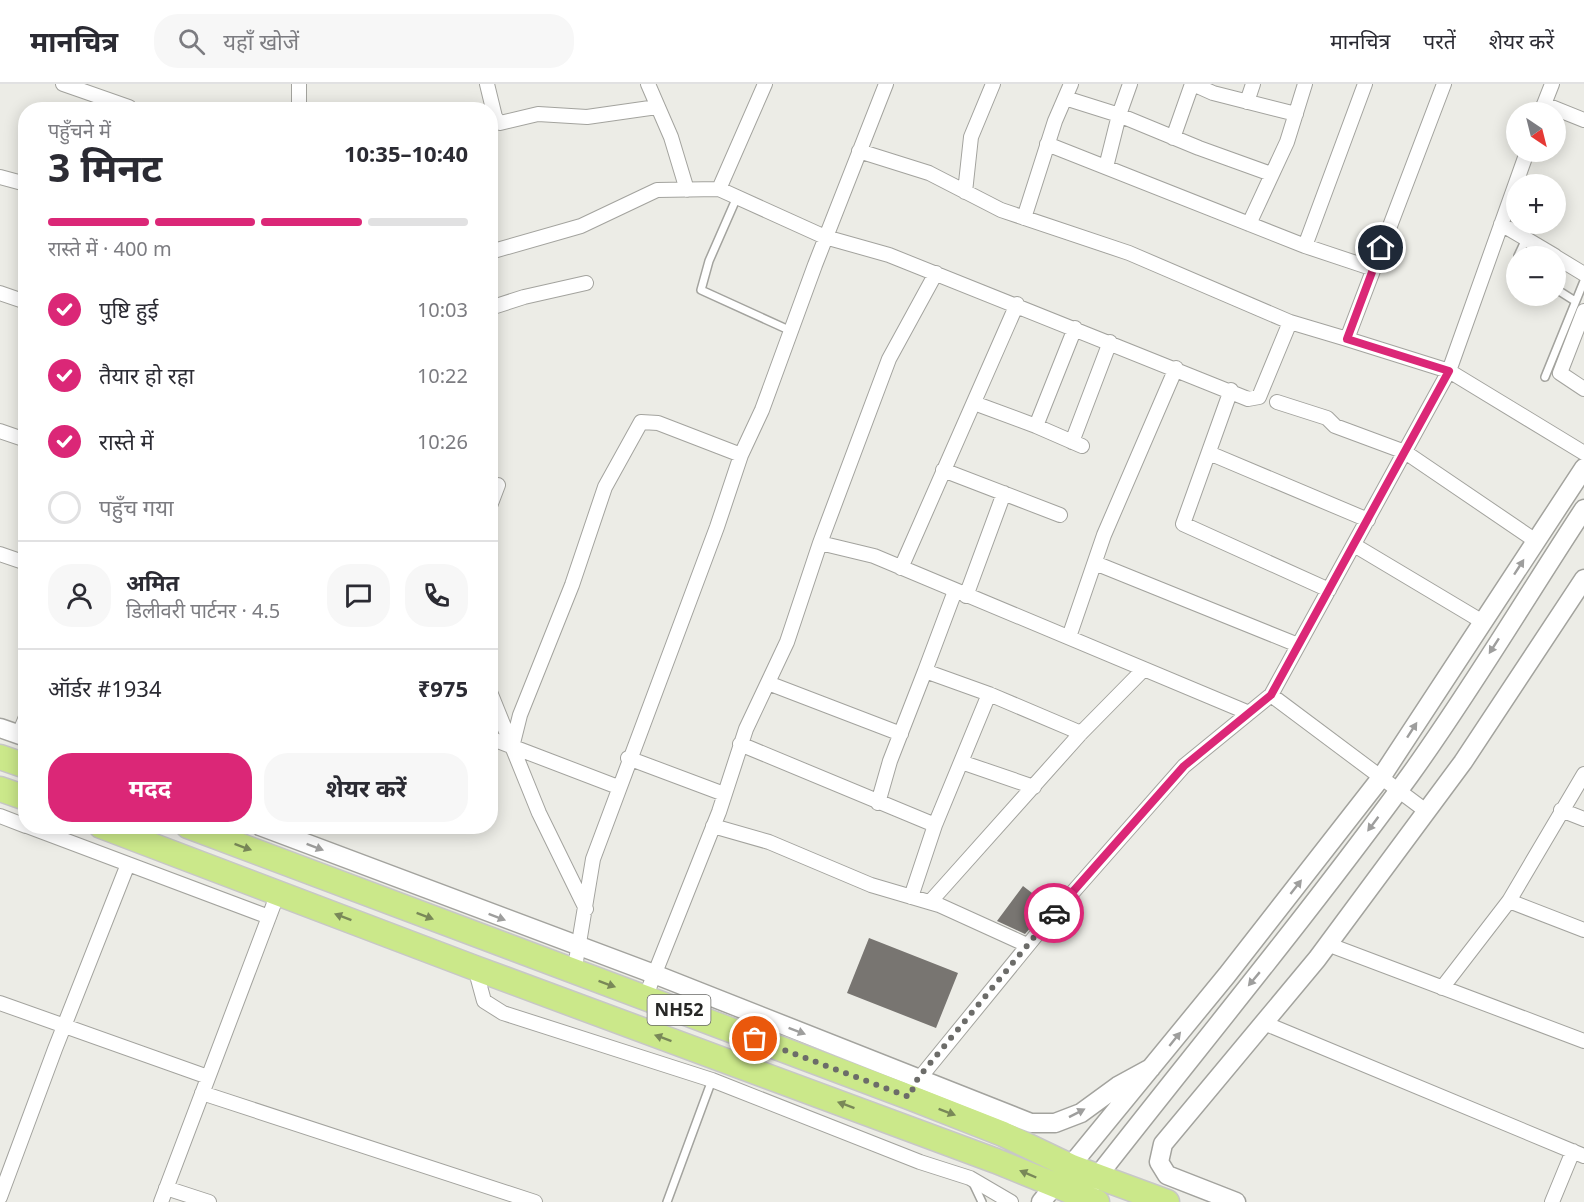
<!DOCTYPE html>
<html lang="hi">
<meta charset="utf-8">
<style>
:root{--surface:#fff;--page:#f7f7f7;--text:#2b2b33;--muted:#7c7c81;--line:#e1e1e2;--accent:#db2777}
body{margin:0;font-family:"Noto Sans","Noto Sans Devanagari",sans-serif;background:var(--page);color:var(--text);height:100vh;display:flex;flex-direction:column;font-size:22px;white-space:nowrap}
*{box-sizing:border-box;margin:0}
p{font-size:20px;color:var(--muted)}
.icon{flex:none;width:33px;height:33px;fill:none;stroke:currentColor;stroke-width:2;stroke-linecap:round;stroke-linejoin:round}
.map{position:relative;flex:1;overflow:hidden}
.drawer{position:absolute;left:18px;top:18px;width:480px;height:732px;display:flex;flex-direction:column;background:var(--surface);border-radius:24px;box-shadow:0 3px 15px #0003}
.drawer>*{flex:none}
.needle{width:39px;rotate:145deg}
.fabs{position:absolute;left:1506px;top:18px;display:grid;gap:12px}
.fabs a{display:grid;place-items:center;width:60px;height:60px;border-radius:50%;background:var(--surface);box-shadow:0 3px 15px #0003;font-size:30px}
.pin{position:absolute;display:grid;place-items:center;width:51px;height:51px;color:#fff;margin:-26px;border:3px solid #fff;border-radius:50%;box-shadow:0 2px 6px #0007}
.courier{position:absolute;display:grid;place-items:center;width:60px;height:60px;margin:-30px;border:4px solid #db2777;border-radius:50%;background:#fff;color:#222;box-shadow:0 2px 8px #0007}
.overview em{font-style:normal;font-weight:700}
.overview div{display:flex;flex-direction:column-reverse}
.overview{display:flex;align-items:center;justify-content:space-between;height:102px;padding:0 30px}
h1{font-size:39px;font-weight:700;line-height:45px}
.bar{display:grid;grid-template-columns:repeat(4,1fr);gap:9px 6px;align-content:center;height:72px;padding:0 30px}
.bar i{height:8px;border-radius:4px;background:var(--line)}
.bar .selected{background:var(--accent)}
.bar p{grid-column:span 4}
.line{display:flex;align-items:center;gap:15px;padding:0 30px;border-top:2px solid var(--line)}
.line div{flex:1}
.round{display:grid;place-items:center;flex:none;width:63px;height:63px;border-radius:24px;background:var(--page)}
ol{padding:0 30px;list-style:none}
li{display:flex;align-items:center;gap:18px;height:66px}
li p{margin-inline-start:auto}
li .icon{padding:6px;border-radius:50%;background:var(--accent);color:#fff;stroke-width:4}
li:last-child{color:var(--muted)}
li i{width:33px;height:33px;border:3px solid var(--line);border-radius:50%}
.action{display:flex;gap:12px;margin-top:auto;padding:12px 30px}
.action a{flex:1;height:69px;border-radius:24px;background:var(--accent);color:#fff;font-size:24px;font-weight:700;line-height:69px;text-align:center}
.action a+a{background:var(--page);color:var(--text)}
header{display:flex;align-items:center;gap:36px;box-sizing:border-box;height:84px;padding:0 30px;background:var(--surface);border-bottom:2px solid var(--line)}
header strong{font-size:28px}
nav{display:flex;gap:33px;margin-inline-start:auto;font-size:21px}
.search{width:420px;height:54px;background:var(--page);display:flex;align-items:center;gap:15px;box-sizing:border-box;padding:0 21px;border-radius:24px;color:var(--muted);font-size:22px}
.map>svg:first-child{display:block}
.building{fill:#787571}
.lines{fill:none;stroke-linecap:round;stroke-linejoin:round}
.service-casing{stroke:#a3a39e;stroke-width:10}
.minor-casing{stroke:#a3a39e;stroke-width:16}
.tertiary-casing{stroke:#a3a39e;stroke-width:21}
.trunk-casing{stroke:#c7c7c6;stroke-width:27}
.service{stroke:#fff;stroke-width:7}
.minor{stroke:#fff;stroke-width:14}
.tertiary{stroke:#fff;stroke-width:18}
.trunk{stroke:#cbe88a;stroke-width:24}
.oneway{fill:#9e9e9d}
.oneway2{fill:#798858}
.done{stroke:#6c6c69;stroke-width:6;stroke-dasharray:0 10.8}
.route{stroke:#db2777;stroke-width:8}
.labels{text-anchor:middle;stroke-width:6;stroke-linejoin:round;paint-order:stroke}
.shield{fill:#fffffe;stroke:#686866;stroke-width:1.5}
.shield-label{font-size:18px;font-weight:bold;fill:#272725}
</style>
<header>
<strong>मानचित्र</strong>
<div class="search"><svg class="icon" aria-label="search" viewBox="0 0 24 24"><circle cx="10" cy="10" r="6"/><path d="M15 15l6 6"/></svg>यहाँ खोजें</div>
<nav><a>मानचित्र</a><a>परतें</a><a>शेयर करें</a></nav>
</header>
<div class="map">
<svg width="1584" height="1118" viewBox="0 0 1584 1118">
<rect width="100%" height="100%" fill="#ecece6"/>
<path class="building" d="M 1023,802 L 1049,822 L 1025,850 L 997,837 Z
M 869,854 L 958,889 L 936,944 L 847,909 Z"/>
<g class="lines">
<defs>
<path id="service" d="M 737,113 L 709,177 L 701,206 L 791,247
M 1518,172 L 1526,155
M 1556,205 L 1575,217
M 1545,293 L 1584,197
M 973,1099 L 982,1118
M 667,1118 L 712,996"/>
<path id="minor" d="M 63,0 L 129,23
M 299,0 L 299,26
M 487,0 L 495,33 L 500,39 L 538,30 L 587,33 L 657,23
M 648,0 L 671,53 L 687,106
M 765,0 L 719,105 L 825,153 L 889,171 L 1248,315 L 1259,313 L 1290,238
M 1193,0 L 1213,9 L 1296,30
M 1065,14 L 1119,31 L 1199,64 L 1271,90
M 1247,18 L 1253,0
M 1544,20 L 1584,36
M 1541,28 L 1552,0
M 1173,54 L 1192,0
M 1047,60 L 1305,162 L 1374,185
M 859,67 L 929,89 L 1001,126 L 1129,169 L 1290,238 L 1347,255 L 1444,0
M 1106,83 L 1119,31 L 1130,0
M 0,93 L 26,100
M 965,108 L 971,53 L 993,0
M 1024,134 L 1055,37 L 1071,0
M 1249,140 L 1287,58 L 1305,0
M 1501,140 L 1555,172
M 1305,162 L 1365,0
M 490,168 L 581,142 L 657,106 L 719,105
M 1556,173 L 1584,190
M 0,209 L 26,218
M 490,224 L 524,213 L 586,199
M 1584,227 L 1560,289 L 1584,305
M 1347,255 L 1449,287 L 1584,369
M 1231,306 L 1183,440 L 1329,506
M 1277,318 L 1327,334 L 1335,342 L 1405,368 L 1536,457
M 974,319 L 1036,342 L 1075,244
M 1036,342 L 1082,362
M 0,347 L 26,356
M 1072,358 L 1110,258
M 1209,369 L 1368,436
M 943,386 L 1060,431
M 490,422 L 498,401
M 820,459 L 889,275 L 936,189
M 1354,461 L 1483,538
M 0,470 L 26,479
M 1095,479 L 1298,561
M 901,484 L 1017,220
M 966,512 L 1004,409
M 1069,553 L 1104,451 L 1176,284
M 925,587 L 955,507
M 768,599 L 901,650
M 490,608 L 539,729 L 586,825
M 1271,611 L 1449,287 L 1527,68
M 19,650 L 26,633
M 490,654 L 618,703
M 740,660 L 935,741
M 512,663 L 520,631 L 572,501 L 605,403 L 641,338 L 658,339 L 741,371
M 628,674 L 724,710
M 961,678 L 1034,703
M 878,719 L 890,677 L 925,587 L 989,610 L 1081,649
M 1561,726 L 1584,735
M 0,732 L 26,742
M 27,742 L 269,833
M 713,742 L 769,758 L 871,801 L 939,821 L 1027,861
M 911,813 L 935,741 L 989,610
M 1509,817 L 1584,846
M 930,818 L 1081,649 L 1144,585
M 1327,860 L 1584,957
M 475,884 L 484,917 L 503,929 L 712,996 L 920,1078 L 970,1094 L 1011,1118
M 574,889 L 593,775 L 717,443 L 741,371 L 762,326 L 815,181 L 886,0
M 1442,904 L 1509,817 L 1584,690
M 645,914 L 719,728 L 746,645 L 787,558 L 820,459 L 874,472 L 1249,629
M 0,919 L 208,993
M 1264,939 L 1584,1072
M 914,1001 L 1051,833 L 1184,682 L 1271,611 L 1426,727
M 202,1009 L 535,1118
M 166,1104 L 209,1118
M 0,1113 L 55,965 L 128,780
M 161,1118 L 278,809
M 1552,1118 L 1573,1067"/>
<path id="tertiary" d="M 0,644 L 26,653
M 260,742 L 654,890 L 1031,1039 L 1055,1039 L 1081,1029 L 1118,1002 L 1151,984
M 1090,1102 C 1197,965 1308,831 1410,691 C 1472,605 1526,513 1584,425
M 1041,1118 L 1227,891 L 1380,695 L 1584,384
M 1236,1118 L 1167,1091 L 1159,1078 L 1163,1060 L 1317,875 L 1463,678 L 1584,495"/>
<path id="trunk" d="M 0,673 L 26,682
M 0,705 L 26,714
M 101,742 L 475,884 L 996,1077 L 1097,1118
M 188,742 L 909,1013 L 1003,1050 L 1072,1083 L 1167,1118"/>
</defs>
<use href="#service" class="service-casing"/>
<use href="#minor" class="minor-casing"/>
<use href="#tertiary" class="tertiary-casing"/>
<use href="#trunk" class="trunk-casing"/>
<use href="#service" class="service"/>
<use href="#minor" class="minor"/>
<use href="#tertiary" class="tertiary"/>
<use href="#trunk" class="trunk"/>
</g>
<defs><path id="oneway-solid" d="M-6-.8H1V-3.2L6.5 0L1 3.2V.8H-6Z" transform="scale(1.5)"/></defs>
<g class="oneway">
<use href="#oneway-solid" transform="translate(1519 483) rotate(-57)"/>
<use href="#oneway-solid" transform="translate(1494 562) rotate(123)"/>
<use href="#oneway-solid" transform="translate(1412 646) rotate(-57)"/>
<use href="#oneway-solid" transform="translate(1373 740) rotate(127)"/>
<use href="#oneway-solid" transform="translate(315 763) rotate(21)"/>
<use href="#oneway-solid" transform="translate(1296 803) rotate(-52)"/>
<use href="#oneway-solid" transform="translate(497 833) rotate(21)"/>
<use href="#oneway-solid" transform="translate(1254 895) rotate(130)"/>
<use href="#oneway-solid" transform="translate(797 947) rotate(21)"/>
<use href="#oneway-solid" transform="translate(1175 955) rotate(-51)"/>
<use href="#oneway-solid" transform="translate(1077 1029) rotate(-27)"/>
</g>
<g class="oneway2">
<use href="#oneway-solid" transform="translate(243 763) rotate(20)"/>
<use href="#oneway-solid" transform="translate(425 832) rotate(21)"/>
<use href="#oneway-solid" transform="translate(343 833) rotate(-159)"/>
<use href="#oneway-solid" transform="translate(607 900) rotate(20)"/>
<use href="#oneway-solid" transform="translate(663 954) rotate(-160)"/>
<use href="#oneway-solid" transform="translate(846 1021) rotate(-160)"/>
<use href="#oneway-solid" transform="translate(947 1028) rotate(21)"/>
<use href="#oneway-solid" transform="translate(1028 1090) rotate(-157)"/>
</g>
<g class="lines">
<path class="done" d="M 755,955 L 909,1013 L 918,994 L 1054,829"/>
<path class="route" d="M 1054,829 L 1184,682 L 1271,611 L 1449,287 L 1347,255 L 1381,164"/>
</g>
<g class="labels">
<rect class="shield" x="647.5" y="911" width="63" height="30" rx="4.5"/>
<g class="shield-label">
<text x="679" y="932">NH52</text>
</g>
</g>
</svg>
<div class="fabs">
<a><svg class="needle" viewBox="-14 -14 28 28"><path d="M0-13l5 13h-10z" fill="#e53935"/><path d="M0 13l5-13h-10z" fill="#7c7c81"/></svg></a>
<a>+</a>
<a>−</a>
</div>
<div class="pin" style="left:755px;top:955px;background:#ea580c"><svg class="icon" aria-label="bag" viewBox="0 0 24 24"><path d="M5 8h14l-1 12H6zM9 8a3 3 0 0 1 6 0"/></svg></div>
<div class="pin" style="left:1381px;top:164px;background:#1f2937"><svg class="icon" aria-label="home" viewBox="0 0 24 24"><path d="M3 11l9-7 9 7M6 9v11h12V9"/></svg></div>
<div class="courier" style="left:1054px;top:829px"><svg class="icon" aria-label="car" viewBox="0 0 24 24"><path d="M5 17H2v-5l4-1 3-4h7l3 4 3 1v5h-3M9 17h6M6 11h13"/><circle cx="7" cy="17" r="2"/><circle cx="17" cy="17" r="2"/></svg></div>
<section class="drawer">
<div class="overview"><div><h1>3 मिनट</h1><p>पहुँचने में</p></div><em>10:35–10:40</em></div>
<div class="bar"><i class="selected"></i><i class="selected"></i><i class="selected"></i><i></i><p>रास्ते में · 400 m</p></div>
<ol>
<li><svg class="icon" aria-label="check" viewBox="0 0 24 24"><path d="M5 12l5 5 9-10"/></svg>पुष्टि हुई<p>10:03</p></li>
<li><svg class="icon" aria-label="check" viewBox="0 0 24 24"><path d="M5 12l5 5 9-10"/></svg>तैयार हो रहा<p>10:22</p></li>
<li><svg class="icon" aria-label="check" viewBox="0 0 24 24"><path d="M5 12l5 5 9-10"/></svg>रास्ते में<p>10:26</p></li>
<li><i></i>पहुँच गया</li>
</ol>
<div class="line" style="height:108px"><a class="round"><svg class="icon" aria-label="person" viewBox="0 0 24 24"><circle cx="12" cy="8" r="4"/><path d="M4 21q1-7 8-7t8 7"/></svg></a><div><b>अमित</b><p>डिलीवरी पार्टनर · 4.5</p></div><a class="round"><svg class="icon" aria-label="chat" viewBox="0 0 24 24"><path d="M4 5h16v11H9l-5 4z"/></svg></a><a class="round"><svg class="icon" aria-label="phone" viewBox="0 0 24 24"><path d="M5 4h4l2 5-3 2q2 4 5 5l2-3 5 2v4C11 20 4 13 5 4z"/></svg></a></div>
<div class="line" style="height:78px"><div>ऑर्डर #1934</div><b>₹975</b></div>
<div class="action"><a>मदद</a><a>शेयर करें</a></div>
</section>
</div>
